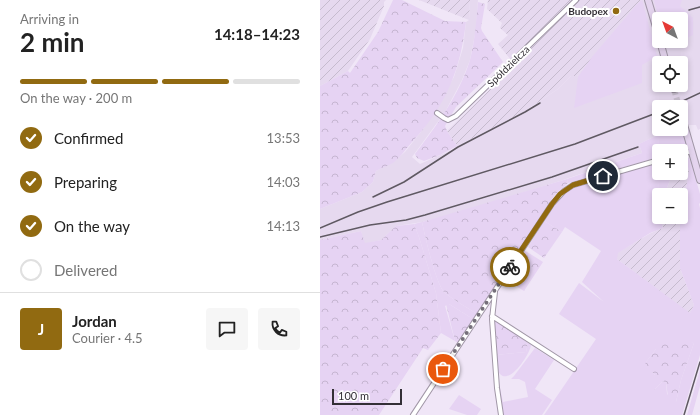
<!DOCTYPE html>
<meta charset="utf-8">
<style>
:root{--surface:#fff;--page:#f6f6f6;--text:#222;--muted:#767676;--line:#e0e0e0;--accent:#916a11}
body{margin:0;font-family:Lato,sans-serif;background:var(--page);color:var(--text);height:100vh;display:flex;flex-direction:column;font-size:15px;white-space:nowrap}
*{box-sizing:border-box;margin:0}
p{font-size:13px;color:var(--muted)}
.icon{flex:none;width:22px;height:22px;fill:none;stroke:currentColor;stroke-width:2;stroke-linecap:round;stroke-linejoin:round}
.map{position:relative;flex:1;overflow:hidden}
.side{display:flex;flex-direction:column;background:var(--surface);width:320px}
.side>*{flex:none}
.needle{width:26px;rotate:319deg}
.buttons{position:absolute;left:332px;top:12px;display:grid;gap:8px}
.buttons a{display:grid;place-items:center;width:36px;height:36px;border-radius:4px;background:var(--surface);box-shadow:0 2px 6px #0003;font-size:20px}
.scale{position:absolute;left:12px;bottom:10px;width:70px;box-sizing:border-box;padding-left:4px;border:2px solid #332f36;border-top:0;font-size:11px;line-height:14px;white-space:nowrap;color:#332f36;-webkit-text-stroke:3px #fff;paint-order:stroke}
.pin{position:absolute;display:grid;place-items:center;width:34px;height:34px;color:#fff;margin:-17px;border:2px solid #fff;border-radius:50%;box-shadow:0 1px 4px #0007}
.courier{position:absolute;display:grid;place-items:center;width:40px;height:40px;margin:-20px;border:3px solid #916a11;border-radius:50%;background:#fff;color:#222;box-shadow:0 1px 5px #0007}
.head em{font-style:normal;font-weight:700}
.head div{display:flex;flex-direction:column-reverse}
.head{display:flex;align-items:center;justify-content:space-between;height:68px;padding:0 20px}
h1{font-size:26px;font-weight:700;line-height:30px}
.bar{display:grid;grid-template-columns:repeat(4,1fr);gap:6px 4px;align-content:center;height:48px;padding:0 20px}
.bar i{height:5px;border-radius:3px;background:var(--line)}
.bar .active{background:var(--accent)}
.bar p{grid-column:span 4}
.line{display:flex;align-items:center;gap:10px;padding:0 20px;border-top:1px solid var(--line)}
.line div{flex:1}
.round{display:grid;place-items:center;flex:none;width:42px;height:42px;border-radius:4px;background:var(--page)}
ol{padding:0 20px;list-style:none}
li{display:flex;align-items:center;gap:12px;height:44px}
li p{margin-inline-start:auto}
li .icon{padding:4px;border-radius:50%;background:var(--accent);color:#fff;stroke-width:4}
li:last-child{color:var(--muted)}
li i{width:22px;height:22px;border:2px solid var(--line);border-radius:50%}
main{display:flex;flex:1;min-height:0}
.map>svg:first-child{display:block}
.built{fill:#e6d9ef;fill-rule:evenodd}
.industrial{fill:url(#industrial-furrows)}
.green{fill:#e6d3f3;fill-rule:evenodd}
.forest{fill:url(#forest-crowns)}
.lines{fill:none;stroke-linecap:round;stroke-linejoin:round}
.secondary-tunnel{stroke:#cac1d0;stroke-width:6;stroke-dasharray:6 3;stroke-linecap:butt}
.street-casing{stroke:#a197a7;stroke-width:6}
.secondary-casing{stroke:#a197a7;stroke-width:8}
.street{stroke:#fff;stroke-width:4}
.secondary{stroke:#e4d4ee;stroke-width:6}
.rail{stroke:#5f5962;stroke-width:1.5}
.done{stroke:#756f7a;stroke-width:4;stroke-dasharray:0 7.2}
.route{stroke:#916a11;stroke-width:5}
.poi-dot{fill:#916a11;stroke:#fff;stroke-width:1.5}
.labels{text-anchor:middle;stroke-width:4;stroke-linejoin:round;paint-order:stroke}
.poi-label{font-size:10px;font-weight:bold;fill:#332f36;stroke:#fff;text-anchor:end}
.street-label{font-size:10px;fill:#332f36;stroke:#fff}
</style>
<main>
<section class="side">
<div class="head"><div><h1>2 min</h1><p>Arriving in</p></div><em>14:18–14:23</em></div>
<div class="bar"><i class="active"></i><i class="active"></i><i class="active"></i><i></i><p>On the way · 200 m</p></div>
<ol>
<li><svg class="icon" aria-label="check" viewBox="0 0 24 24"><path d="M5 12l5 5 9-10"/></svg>Confirmed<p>13:53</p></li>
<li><svg class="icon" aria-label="check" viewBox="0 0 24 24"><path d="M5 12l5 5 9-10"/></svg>Preparing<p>14:03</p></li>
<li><svg class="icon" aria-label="check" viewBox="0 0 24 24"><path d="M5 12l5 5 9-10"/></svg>On the way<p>14:13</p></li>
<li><i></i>Delivered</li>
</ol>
<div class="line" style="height:72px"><b class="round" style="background:var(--accent);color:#fff">J</b><div><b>Jordan</b><p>Courier · 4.5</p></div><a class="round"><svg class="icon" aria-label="chat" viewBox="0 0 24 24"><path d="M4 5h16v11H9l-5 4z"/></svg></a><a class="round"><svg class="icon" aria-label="phone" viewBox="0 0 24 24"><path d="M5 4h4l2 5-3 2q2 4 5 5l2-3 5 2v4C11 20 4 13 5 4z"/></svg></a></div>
</section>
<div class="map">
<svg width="380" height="415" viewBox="0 0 380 415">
<defs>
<pattern id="industrial-furrows" width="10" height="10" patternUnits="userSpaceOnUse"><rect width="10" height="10" fill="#e6d9ef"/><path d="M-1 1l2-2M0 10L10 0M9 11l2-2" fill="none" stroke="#c6bbce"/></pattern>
<pattern id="forest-crowns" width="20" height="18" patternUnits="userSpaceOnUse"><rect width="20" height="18" fill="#e6d3f3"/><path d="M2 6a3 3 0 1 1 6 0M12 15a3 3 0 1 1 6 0" fill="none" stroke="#c6b5d1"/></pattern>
</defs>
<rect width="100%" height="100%" fill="#f0e6f7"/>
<path class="built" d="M 150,0 L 158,0 L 156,29 L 150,60 L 142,80 L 125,112 L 92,157 L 100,164 L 132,150 L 137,146 L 205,111 L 238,89 L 251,76 L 257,76 L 317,4 L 322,0 L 380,0 L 380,129 L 378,130 L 376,125 L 361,125 L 361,107 L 339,107 L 339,129 L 351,129 L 319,144 L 322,153 L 240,181 L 141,212 L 102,222 L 76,226 L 61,240 L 44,244 L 41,231 L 0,240 L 0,209 L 42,192 L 53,182 L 56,171 L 73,162 L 85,152 L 104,128 L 134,77 L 143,48 L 146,22 L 149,20 ZM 339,19 L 361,19 L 361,41 L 339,41 ZM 339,63 L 361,63 L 361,85 L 339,85 Z"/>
<path class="industrial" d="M 0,0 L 66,0 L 64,2 L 64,6 L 50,39 L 28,71 L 0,86 Z
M 99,0 L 150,0 L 149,20 Z
M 168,0 L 322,0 L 317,4 L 257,76 L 251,76 L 238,89 L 205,111 L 137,146 L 127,131 L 195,65 L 178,44 L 188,35 L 180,28 L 182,23 L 167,9 Z
M 367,163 L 369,171 L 360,225 L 360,268 L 374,305 L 370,314 L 297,259 L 297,253 L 331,233 L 343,228 L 340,217 L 361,217 L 361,195 L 344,195 L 353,173 L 361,173 L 361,164 Z"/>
<path class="green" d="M 322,0 L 337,56 L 322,65 L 322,83 L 254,108 L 258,77 L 272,57 L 317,4 Z
M 334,0 L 362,0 L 360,6 L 373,18 L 373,35 L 347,48 L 345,41 L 361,41 L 361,19 L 339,19 Z
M 361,128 C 363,133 366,139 366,144 C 365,155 346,151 339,151 L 339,157 L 248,183 L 247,179 L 322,153 L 319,144 L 351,129 Z
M 364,157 L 369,158 L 371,162 L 380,194 L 380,203 L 379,204 L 380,208 L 380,355 L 362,415 L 224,415 L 276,339 L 239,314 L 259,283 L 284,302 L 262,282 L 281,251 L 245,227 L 242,232 L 224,221 L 225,219 L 237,199 L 249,189 L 339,162 L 339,173 L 353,173 L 344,195 L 339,195 L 339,217 L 340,217 L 343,228 L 330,233 L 298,253 L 297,259 L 370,313 L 374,305 L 360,268 L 360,225 L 369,171 L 367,163 L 361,164 L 361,159 ZM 339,341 L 374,343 L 361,380 L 356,402 L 347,394 L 346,383 L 343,381 L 334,390 L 335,375 L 332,372 L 326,362 L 336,349 Z
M 102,222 C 105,236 116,285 125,293 C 135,301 147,307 157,314 L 153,319 L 129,304 L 125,306 L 135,341 L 121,333 L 116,293 L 99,237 L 94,224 Z
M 208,343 L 211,345 C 210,354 190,385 180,374 C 176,370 177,360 176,355 L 206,352 Z
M 215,348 L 234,360 L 215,389 L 232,400 L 222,415 L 183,415 L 179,393 L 178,379 L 183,402 L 208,397 L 205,382 L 199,379 L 191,379 L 194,376 Z
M 380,370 L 380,386 L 372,415 L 367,415 Z
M 139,395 L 161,409 L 157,415 L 147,415 L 129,409 Z"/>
<path class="forest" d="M 73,0 L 82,0 L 125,21 L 146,22 C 140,70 127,104 94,140 C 87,147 81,157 73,163 C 68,166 61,168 56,171 L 53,182 L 42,192 L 0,209 L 0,86 L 28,71 L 30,73 L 58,32 Z
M 158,2 L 165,4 L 161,28 L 162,31 L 183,62 L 136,107 L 125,126 L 127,131 L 137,146 L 120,155 L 104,161 L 97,158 L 95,154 C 117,125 139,95 150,60 C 155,41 156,21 158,2 Z
M 247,179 L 248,183 L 234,196 L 157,314 C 147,307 135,301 125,293 C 116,285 105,236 102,222 Z
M 224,221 L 242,232 L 224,258 L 208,247 Z
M 94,224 L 99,237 L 116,293 L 121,333 L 108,350 L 103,348 L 59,415 L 0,415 L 0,240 L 41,231 L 45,243 L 61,240 L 76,226 Z
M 204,250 L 223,262 L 204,291 L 185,279 Z
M 126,304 L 129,304 L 153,319 L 138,343 L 135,341 Z
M 173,321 L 177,321 L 208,343 L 206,352 L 176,355 Z
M 362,340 L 374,343 L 361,380 L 356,402 C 346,401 348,391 346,383 L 343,381 L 334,390 L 331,390 L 330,387 L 335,375 L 332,372 L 324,376 L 321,374 L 326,362 L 336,349 L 336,343 L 339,341 Z"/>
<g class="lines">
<path class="secondary-tunnel" d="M 354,89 L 359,107"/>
<defs>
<path id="street" d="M 117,113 L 124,118 L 128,120 L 136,116 L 256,0
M 361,154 L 372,151
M 175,292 L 172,319 L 177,388 L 181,415
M 172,316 L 254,369
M 93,415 L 232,204 L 244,191 L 253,185 L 339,160"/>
<path id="secondary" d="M 328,0 L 339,37
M 340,41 L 346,63
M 353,85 L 354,89
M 361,114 L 380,180"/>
</defs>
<use href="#street" class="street-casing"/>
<use href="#secondary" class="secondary-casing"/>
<use href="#street" class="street"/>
<use href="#secondary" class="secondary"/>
<path class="rail" d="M 369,10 L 380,7
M 350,107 L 380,93
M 53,197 L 84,182 L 138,147 L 205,112 L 220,103
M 0,228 L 38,212 L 67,202 L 255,144 L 339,112
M 0,237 L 50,225 L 86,220 L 105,215 L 232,177 L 318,147
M 364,415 L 380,362"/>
</g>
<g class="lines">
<path class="done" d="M 123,369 L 190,267"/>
<path class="route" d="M 190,267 L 232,204 L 240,194 L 253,185 L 283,176"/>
</g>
<circle class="poi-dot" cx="296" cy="11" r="4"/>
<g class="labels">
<g class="poi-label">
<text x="288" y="15">Budopex</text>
</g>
<g class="street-label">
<text transform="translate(188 66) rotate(-44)" y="4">Spółdzielcza</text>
</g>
</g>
</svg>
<div class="buttons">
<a><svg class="needle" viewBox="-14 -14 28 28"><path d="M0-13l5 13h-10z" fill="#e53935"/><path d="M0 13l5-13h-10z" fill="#767676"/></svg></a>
<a><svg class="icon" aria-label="locate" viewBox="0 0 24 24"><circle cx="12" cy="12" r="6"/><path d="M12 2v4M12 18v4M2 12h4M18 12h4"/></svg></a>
<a><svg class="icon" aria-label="layers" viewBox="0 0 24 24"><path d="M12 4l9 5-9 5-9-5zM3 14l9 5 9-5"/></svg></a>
<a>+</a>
<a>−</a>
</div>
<div class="scale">100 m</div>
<div class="pin" style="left:123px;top:369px;background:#ea580c"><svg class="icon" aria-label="bag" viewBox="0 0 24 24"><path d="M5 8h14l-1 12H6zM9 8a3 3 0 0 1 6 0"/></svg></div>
<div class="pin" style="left:283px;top:176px;background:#1f2937"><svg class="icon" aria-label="home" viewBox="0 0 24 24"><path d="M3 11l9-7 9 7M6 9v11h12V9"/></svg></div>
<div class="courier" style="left:190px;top:267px"><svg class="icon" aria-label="bike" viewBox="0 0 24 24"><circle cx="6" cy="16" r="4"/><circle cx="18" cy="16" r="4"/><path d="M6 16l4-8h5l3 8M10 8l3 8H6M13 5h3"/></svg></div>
</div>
</main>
